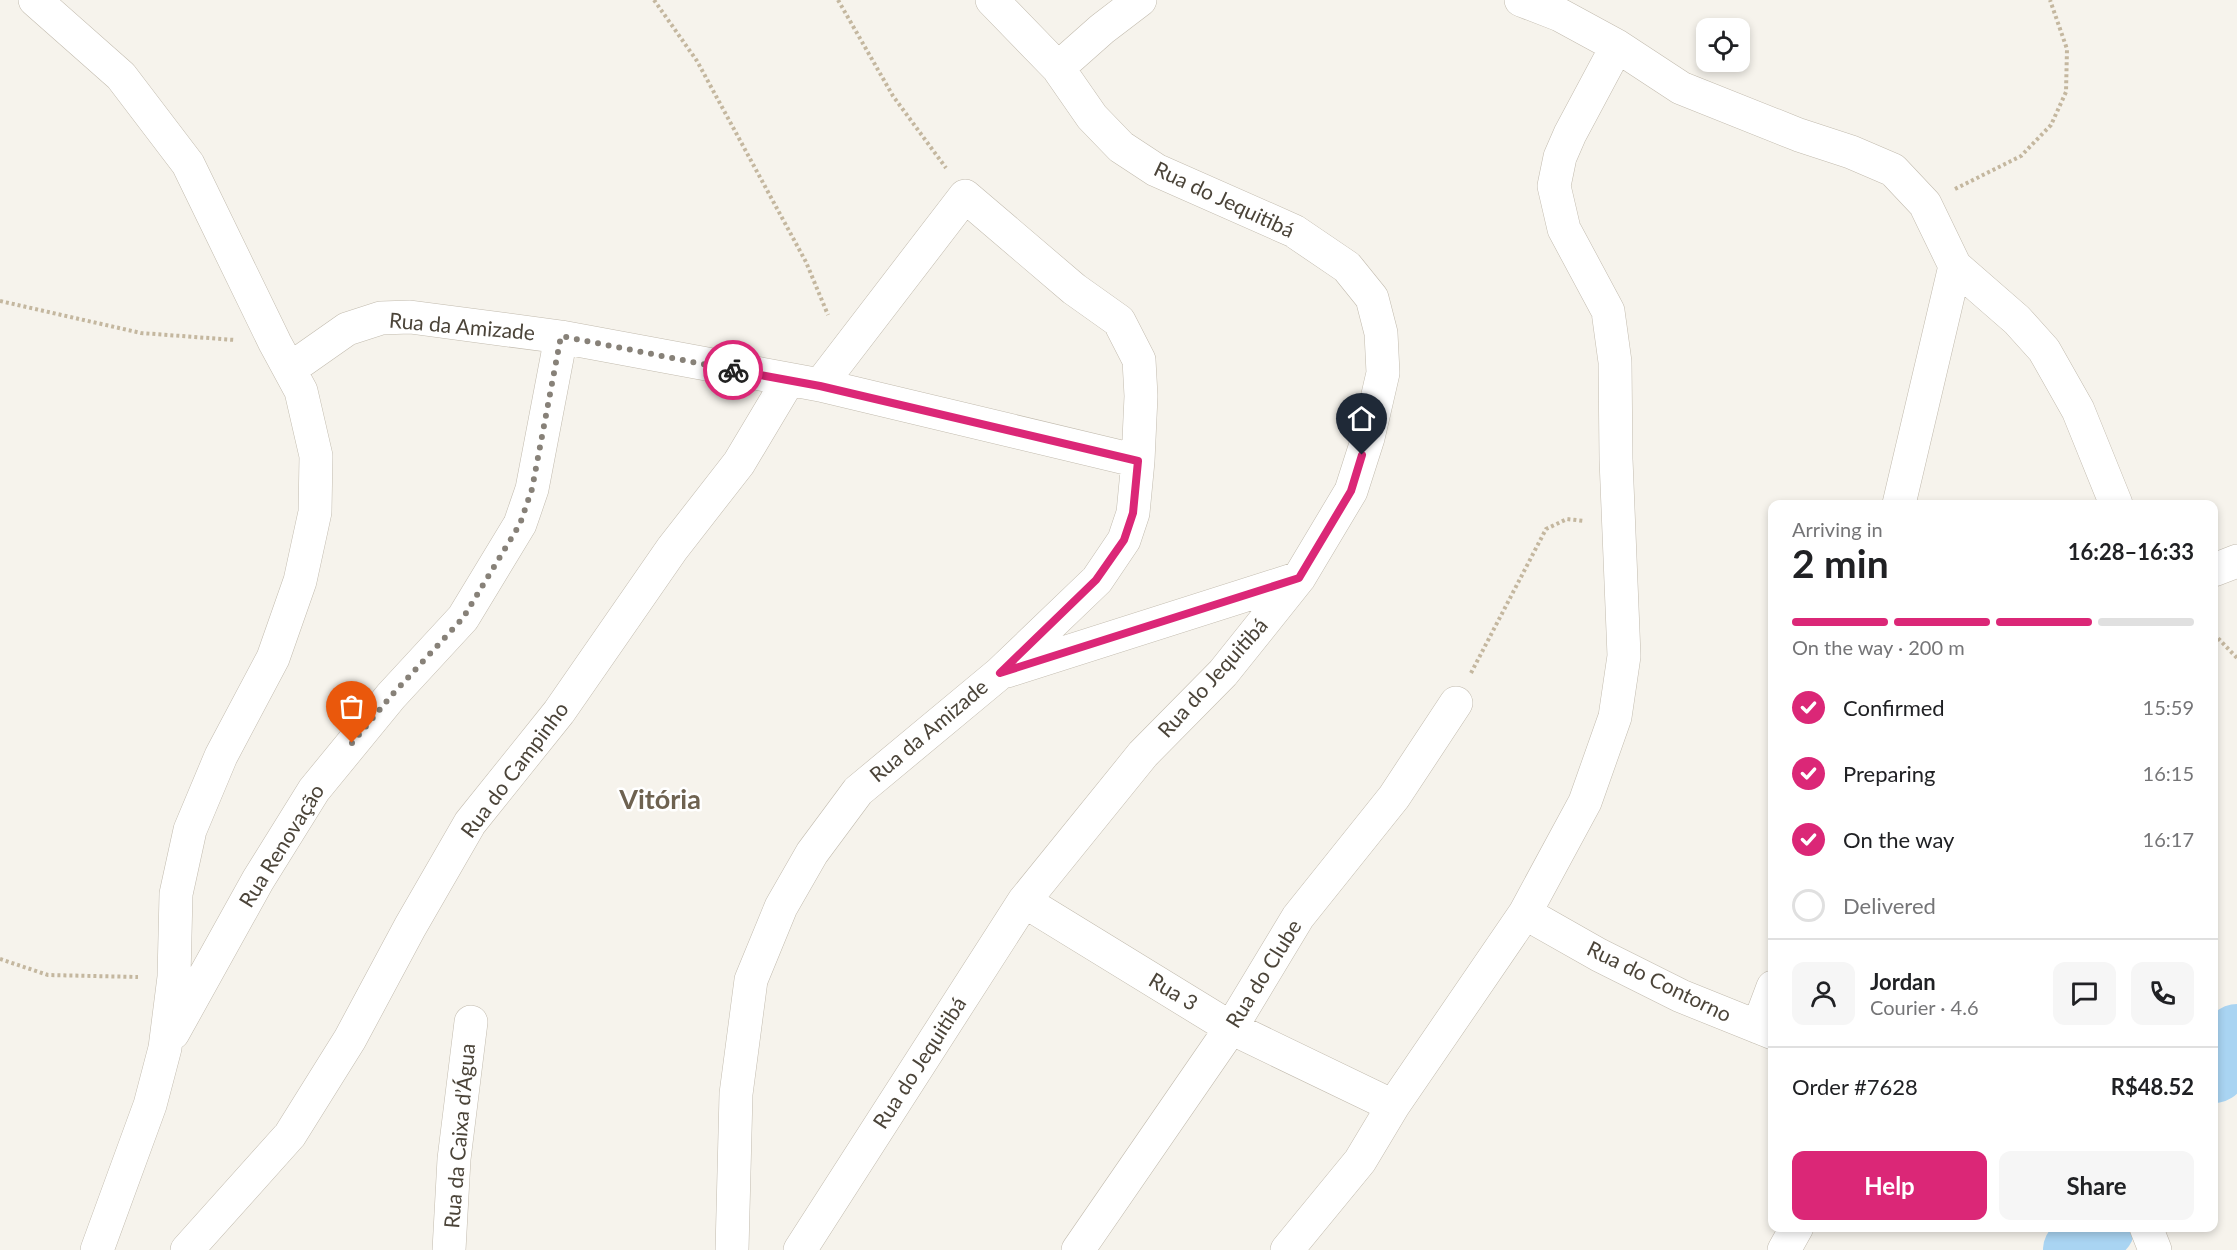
<!DOCTYPE html>
<meta charset="utf-8">
<style>
:root{--surface:#fff;--page:#f6f6f6;--text:#202124;--muted:#757577;--line:#e0e0e0;--accent:#db2777}
body{margin:0;font-family:Lato,sans-serif;background:var(--page);color:var(--text);height:100vh;display:flex;flex-direction:column;font-size:22px;white-space:nowrap}
*{box-sizing:border-box;margin:0}
p{font-size:20px;color:var(--muted)}
.icon{flex:none;width:33px;height:33px;fill:none;stroke:currentColor;stroke-width:2;stroke-linecap:round;stroke-linejoin:round}
.map{position:relative;flex:1;overflow:hidden}
.side{position:absolute;left:1768px;top:500px;width:450px;height:732px;display:flex;flex-direction:column;background:var(--surface);border-radius:12px;box-shadow:0 3px 9px #0003}
.side>*{flex:none}
.controls{position:absolute;left:1696px;top:18px;display:grid;gap:12px}
.controls a{display:grid;place-items:center;width:54px;height:54px;border-radius:12px;background:var(--surface);box-shadow:0 3px 9px #0003;font-size:30px}
.pin{position:absolute;display:grid;place-items:center;width:51px;height:51px;color:#fff;margin:-62px -26px;border-radius:50% 50% 50% 0;rotate:-45deg;box-shadow:0 0 6px #0007}
.pin .icon{rotate:45deg}
.courier{position:absolute;display:grid;place-items:center;width:60px;height:60px;margin:-30px;border:4px solid #db2777;border-radius:50%;background:#fff;color:#222;box-shadow:0 2px 8px #0007}
.summary em{font-style:normal;font-weight:700}
.summary div{display:flex;flex-direction:column-reverse}
.summary{display:flex;align-items:center;justify-content:space-between;height:102px;padding:0 24px}
h1{font-size:39px;font-weight:700;line-height:45px}
.bar{display:grid;grid-template-columns:repeat(4,1fr);gap:9px 6px;align-content:center;height:72px;padding:0 24px}
.bar i{height:8px;border-radius:4px;background:var(--line)}
.bar .on{background:var(--accent)}
.bar p{grid-column:span 4}
.line{display:flex;align-items:center;gap:15px;padding:0 24px;border-top:2px solid var(--line)}
.line div{flex:1}
.round{display:grid;place-items:center;flex:none;width:63px;height:63px;border-radius:12px;background:var(--page)}
ol{padding:0 24px;list-style:none}
li{display:flex;align-items:center;gap:18px;height:66px}
li p{margin-inline-start:auto}
li .icon{padding:6px;border-radius:50%;background:var(--accent);color:#fff;stroke-width:4}
li:last-child{color:var(--muted)}
li i{width:33px;height:33px;border:3px solid var(--line);border-radius:50%}
.cta{display:flex;gap:12px;margin-top:auto;padding:12px 24px}
.cta a{flex:1;height:69px;border-radius:12px;background:var(--accent);color:#fff;font-size:24px;font-weight:700;line-height:69px;text-align:center}
.cta a+a{background:var(--page);color:var(--text)}
.map>svg:first-child{display:block}
.lines{fill:none;stroke-linecap:round;stroke-linejoin:round}
.river{stroke:#a9d4f2;stroke-width:66}
.minor-casing{stroke:#c2bbae;stroke-width:34}
.path{stroke:#c4b79f;stroke-width:4;stroke-dasharray:3 3;stroke-linecap:butt}
.minor{stroke:#fff;stroke-width:33}
.done{stroke:#878178;stroke-width:6;stroke-dasharray:0 10.8}
.route{stroke:#db2777;stroke-width:8}
.labels{text-anchor:middle;stroke-width:5;stroke-linejoin:round;paint-order:stroke}
.street-label{font-size:21px;fill:#4b4439;stroke:#fff}
.district-label{font-size:27px;font-weight:bold;fill:#6e6250;stroke:#fff}
</style>
<div class="map">
<svg width="2237" height="1250" viewBox="0 0 2237 1250">
<rect width="100%" height="100%" fill="#f6f3ec"/>
<g class="lines">
<path class="river" d="M 2214,1070 L 2237,1037
M 2076,1250 L 2102,1227"/>
<defs>
<path id="minor" d="M 35,0 L 121,76 L 188,164 L 275,343 L 301,391 L 316,456 L 315,512 L 300,581 L 273,658 L 221,756 L 190,830 L 176,894 L 174,977 L 165,1048 L 150,1105 L 97,1250
M 1521,0 L 1560,15 L 1617,46 L 1681,88 L 1799,135 L 1851,152 L 1893,170 L 1925,204 L 1955,266 L 2017,320 L 2044,350 L 2078,410 L 2116,504
M 1058,68 L 1102,29 L 1140,0
M 290,369 L 347,329 L 381,318 L 410,317 L 561,337 L 820,385 L 1138,461 L 1133,513 L 1124,540 L 1097,580 L 1000,673 L 858,791 L 812,853 L 781,907 L 751,980 L 736,1094 L 732,1250
M 820,385 L 965,196 L 1074,289 L 1119,321 L 1139,360 L 1141,396 L 1138,461
M 1899,504 L 1955,266
M 2214,570 L 2237,561
M 1007,671 L 1299,578
M 1024,901 L 1231,1028 L 1393,1106
M 1525,913 L 1599,955 L 1681,996 L 1773,1033
M 1758,1027 L 1773,987
M 173,1033 L 258,880 L 314,790 L 391,696 L 463,618 L 520,524 L 532,489 L 561,337
M 2146,1227 L 2155,1250
M 187,1250 L 290,1135 L 350,1039 L 410,927 L 470,823 L 559,712 L 672,549 L 739,463 L 788,381
M 449,1250 L 454,1159 L 471,1022
M 800,1250 L 1024,901 L 1143,754 L 1223,673 L 1299,578 L 1351,491 L 1368,438 L 1383,373 L 1381,333 L 1372,298 L 1347,267 L 1294,231 L 1156,170 L 1121,147 L 1092,117 L 1058,68 L 992,0
M 1078,1250 L 1231,1028 L 1298,917 L 1394,797 L 1456,703
M 1287,1250 L 1360,1161 L 1393,1106 L 1525,913 L 1585,802 L 1615,717 L 1624,656 L 1616,459 L 1615,362 L 1608,311 L 1564,229 L 1554,186 L 1560,157 L 1570,134 L 1617,46
M 1784,1250 L 1797,1227"/>
</defs>
<use href="#minor" class="minor-casing"/>
<path class="path" d="M 654,0 L 697,61 L 806,262 L 828,315
M 838,0 L 893,96 L 946,168
M 1955,189 L 2021,156 L 2051,125 L 2066,92 L 2067,49 L 2050,0
M 0,301 L 141,333 L 235,340
M 2214,634 L 2237,658
M 1471,673 L 1546,529 L 1567,519 L 1584,521
M 0,959 L 48,975 L 138,977"/>
<use href="#minor" class="minor"/>
</g>
<g class="lines">
<path class="done" d="M 352,743 L 391,696 L 463,618 L 520,524 L 532,489 L 561,336 L 733,370"/>
<path class="route" d="M 733,370 L 820,386 L 1138,461 L 1133,513 L 1124,540 L 1096,580 L 1000,673 L 1299,578 L 1351,491 L 1362,455"/>
</g>
<g class="labels">
<g class="street-label">
<text transform="translate(1224 200) rotate(25)" y="7">Rua do Jequitibá</text>
<text transform="translate(462 327) rotate(5)" y="7">Rua da Amizade</text>
<text transform="translate(1213 678) rotate(-48)" y="7">Rua do Jequitibá</text>
<text transform="translate(929 731) rotate(-40)" y="7">Rua da Amizade</text>
<text transform="translate(515 770) rotate(-53)" y="7">Rua do Campinho</text>
<text transform="translate(282 846) rotate(-58)" y="7">Rua Renovação</text>
<text transform="translate(1264 974) rotate(-58)" y="7">Rua do Clube</text>
<text transform="translate(1659 982) rotate(26)" y="7">Rua do Contorno</text>
<text transform="translate(1173 992) rotate(31)" y="7">Rua 3</text>
<text transform="translate(920 1063) rotate(-57)" y="7">Rua do Jequitibá</text>
<text transform="translate(460 1136) rotate(-85)" y="7">Rua da Caixa d’Água</text>
</g>
<g class="district-label">
<text x="660" y="809">Vitória</text>
</g>
</g>
</svg>
<div class="controls">
<a><svg class="icon" aria-label="locate" viewBox="0 0 24 24"><circle cx="12" cy="12" r="6"/><path d="M12 2v4M12 18v4M2 12h4M18 12h4"/></svg></a>
</div>
<div class="pin" style="left:352px;top:743px;background:#ea580c"><svg class="icon" aria-label="bag" viewBox="0 0 24 24"><path d="M5 8h14l-1 12H6zM9 8a3 3 0 0 1 6 0"/></svg></div>
<div class="pin" style="left:1362px;top:455px;background:#1f2937"><svg class="icon" aria-label="home" viewBox="0 0 24 24"><path d="M3 11l9-7 9 7M6 9v11h12V9"/></svg></div>
<div class="courier" style="left:733px;top:370px"><svg class="icon" aria-label="bike" viewBox="0 0 24 24"><circle cx="6" cy="16" r="4"/><circle cx="18" cy="16" r="4"/><path d="M6 16l4-8h5l3 8M10 8l3 8H6M13 5h3"/></svg></div>
<section class="side">
<div class="summary"><div><h1>2 min</h1><p>Arriving in</p></div><em>16:28–16:33</em></div>
<div class="bar"><i class="on"></i><i class="on"></i><i class="on"></i><i></i><p>On the way · 200 m</p></div>
<ol>
<li><svg class="icon" aria-label="check" viewBox="0 0 24 24"><path d="M5 12l5 5 9-10"/></svg>Confirmed<p>15:59</p></li>
<li><svg class="icon" aria-label="check" viewBox="0 0 24 24"><path d="M5 12l5 5 9-10"/></svg>Preparing<p>16:15</p></li>
<li><svg class="icon" aria-label="check" viewBox="0 0 24 24"><path d="M5 12l5 5 9-10"/></svg>On the way<p>16:17</p></li>
<li><i></i>Delivered</li>
</ol>
<div class="line" style="height:108px"><a class="round"><svg class="icon" aria-label="person" viewBox="0 0 24 24"><circle cx="12" cy="8" r="4"/><path d="M4 21q1-7 8-7t8 7"/></svg></a><div><b>Jordan</b><p>Courier · 4.6</p></div><a class="round"><svg class="icon" aria-label="chat" viewBox="0 0 24 24"><path d="M4 5h16v11H9l-5 4z"/></svg></a><a class="round"><svg class="icon" aria-label="phone" viewBox="0 0 24 24"><path d="M5 4h4l2 5-3 2q2 4 5 5l2-3 5 2v4C11 20 4 13 5 4z"/></svg></a></div>
<div class="line" style="height:78px"><div>Order #7628</div><b>R$48.52</b></div>
<div class="cta"><a>Help</a><a>Share</a></div>
</section>
</div>
